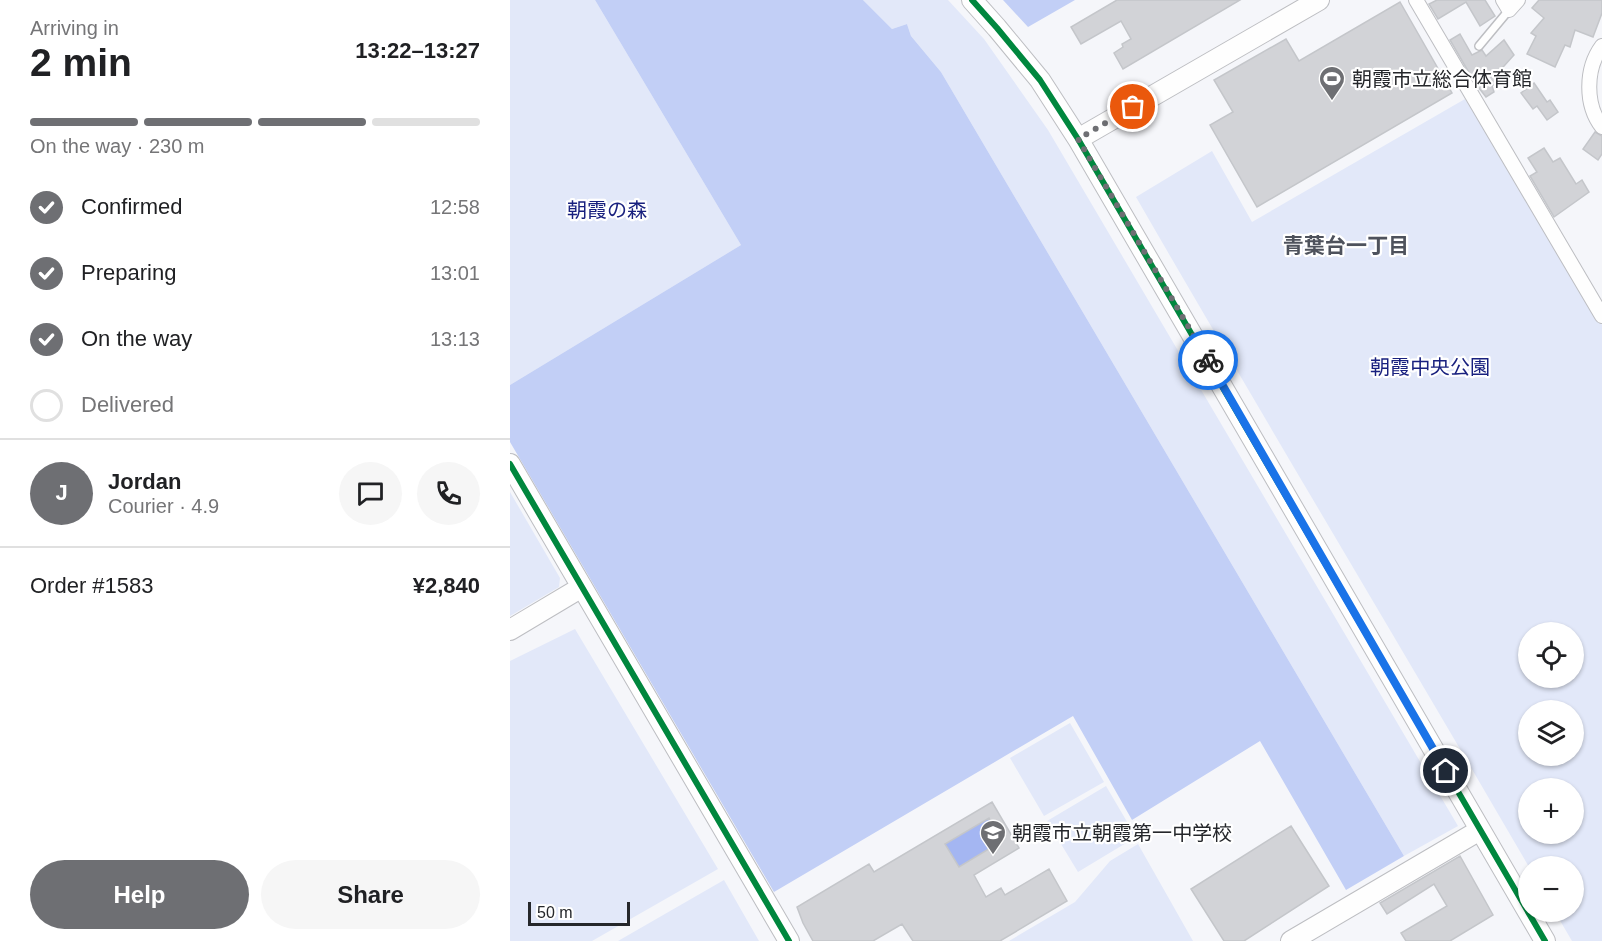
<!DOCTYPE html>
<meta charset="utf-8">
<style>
:root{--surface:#fff;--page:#f6f6f6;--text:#202124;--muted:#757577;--line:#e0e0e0;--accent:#6e6f73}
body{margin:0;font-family:Helvetica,"Noto Sans JP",sans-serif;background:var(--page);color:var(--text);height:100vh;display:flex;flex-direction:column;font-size:22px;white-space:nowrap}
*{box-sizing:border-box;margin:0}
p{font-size:20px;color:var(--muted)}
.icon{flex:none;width:33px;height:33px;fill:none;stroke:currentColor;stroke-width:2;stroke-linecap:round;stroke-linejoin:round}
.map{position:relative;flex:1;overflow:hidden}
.drawer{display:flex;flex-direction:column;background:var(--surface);width:510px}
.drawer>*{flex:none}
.controls{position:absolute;left:1008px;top:622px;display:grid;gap:12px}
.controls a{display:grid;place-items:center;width:66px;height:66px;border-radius:50%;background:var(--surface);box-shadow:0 2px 4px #0004;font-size:30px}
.scale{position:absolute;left:18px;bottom:15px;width:102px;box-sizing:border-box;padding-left:6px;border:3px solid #25272b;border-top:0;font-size:16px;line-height:21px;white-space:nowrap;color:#25272b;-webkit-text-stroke:4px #fff;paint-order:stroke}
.pin{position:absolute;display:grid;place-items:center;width:51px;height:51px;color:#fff;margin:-26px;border:3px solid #fff;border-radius:50%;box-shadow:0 2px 6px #0007}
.courier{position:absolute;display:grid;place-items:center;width:60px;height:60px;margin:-30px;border:4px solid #1a73e8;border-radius:50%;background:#fff;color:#222;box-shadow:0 2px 8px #0007}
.head em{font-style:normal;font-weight:700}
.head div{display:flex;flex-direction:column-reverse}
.head{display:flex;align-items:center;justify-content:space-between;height:102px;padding:0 30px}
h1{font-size:39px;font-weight:700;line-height:45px}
.bar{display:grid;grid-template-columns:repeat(4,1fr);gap:9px 6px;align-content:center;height:72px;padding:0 30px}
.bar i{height:8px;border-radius:4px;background:var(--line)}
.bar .on{background:var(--accent)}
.bar p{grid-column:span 4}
.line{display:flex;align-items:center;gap:15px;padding:0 30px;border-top:2px solid var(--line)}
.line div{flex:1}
.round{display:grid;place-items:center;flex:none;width:63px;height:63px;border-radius:32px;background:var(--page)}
ol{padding:0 30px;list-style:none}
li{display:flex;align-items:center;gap:18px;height:66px}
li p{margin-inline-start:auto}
li .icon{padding:6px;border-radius:50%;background:var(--accent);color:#fff;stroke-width:4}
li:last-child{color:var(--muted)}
li i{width:33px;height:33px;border:3px solid var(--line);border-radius:50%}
.action{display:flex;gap:12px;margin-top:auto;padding:12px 30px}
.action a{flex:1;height:69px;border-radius:36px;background:var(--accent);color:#fff;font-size:24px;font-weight:700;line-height:69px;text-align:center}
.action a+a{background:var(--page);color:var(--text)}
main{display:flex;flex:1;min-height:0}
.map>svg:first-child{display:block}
.green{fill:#e2e8f9;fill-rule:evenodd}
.forest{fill:#c2cff6}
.water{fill:#a4b6f2}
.building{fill:#d2d3d7;stroke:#c4c6ca;stroke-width:1.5;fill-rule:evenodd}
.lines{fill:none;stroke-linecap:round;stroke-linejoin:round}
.lane-casing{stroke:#bdbec2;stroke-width:10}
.street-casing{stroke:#bdbec2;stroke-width:16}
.secondary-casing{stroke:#bdbec2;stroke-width:22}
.lane{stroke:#fefefe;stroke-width:7}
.street{stroke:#fefefe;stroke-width:14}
.secondary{stroke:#fefefe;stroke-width:20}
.cycleway-casing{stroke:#fff;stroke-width:10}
.cycleway{stroke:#00873e;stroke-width:6}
.done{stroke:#6e6f73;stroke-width:6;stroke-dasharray:0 10.8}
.route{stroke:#1a73e8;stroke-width:8}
.labels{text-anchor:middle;stroke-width:4.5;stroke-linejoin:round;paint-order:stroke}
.poi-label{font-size:20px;fill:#25272b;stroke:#fff;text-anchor:start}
.park-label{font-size:20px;fill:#19217f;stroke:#fff}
.neighbourhood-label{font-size:21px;font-weight:bold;fill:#4e525c;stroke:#fff}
</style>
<main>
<section class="drawer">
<div class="head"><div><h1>2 min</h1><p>Arriving in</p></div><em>13:22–13:27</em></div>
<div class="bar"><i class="on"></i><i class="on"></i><i class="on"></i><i></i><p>On the way · 230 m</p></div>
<ol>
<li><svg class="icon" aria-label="check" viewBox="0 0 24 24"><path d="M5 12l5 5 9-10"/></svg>Confirmed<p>12:58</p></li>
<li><svg class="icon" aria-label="check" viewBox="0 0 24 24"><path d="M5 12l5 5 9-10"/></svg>Preparing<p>13:01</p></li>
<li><svg class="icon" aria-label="check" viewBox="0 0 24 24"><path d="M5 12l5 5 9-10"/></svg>On the way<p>13:13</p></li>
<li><i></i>Delivered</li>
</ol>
<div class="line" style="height:108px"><b class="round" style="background:var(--accent);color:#fff">J</b><div><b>Jordan</b><p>Courier · 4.9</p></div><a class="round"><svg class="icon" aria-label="chat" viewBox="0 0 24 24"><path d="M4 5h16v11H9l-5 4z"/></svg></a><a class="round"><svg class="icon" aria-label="phone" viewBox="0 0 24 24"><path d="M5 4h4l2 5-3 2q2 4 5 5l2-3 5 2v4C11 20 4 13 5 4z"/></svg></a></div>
<div class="line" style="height:78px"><div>Order #1583</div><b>¥2,840</b></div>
<div class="action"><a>Help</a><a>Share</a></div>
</section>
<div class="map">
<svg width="1092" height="941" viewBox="0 0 1092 941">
<rect width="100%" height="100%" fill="#f5f6fa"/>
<path class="green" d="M 0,0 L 85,0 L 231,245 L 0,385 Z
M 353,0 L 438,0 L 474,39 L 538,130 L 948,826 L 894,856 L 431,72 L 401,36 L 397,24 L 382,29 Z
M 955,99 L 994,161 L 1092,325 L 1092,941 L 1062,941 L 1045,912 L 1064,912 L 1064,867 L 1019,867 C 889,643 755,421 626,197 L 702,151 L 742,222 ZM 1018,633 L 1064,633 L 1064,678 L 1018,678 ZM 1018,711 L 1064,711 L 1064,756 L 1018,756 ZM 1018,789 L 1064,789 L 1064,834 L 1018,834 Z
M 0,492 L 50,578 L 49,587 L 0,616 Z
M 65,629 L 208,869 L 82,941 L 0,941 L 0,661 Z
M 560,723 L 594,782 L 534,816 L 500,758 Z
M 596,786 L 626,837 L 568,872 L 537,821 Z
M 628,844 L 683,941 L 499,941 L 565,902 L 600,861 Z
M 214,880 L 249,941 L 108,941 Z"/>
<path class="forest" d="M 85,0 L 353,0 L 382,29 L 397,24 L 401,36 L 431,72 L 894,856 L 836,890 L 750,741 L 622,820 L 563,716 L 264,892 L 0,442 L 0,385 L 231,245 Z
M 493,0 L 565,0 L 518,27 Z"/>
<path class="water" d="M 479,818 L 492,841 L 449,867 L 435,844 Z"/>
<path class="building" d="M 607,0 L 730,0 L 613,69 L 604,53 L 613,47 L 612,44 L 621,39 L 611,21 L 571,44 L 561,27 Z
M 927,0 L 975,0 L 985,16 L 970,26 L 956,2 L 928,19 L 919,4 Z
M 1029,0 L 1092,0 L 1092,13 L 1083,37 L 1065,30 L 1060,47 L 1055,45 L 1045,67 L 1017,54 L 1026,36 L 1021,33 L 1034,18 L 1022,8 Z
M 890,2 L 942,93 L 747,207 L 700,125 L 723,112 L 704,80 L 776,39 L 789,61 Z
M 950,34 L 962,55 L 972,50 L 976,56 L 994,40 L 1004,55 L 985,76 L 989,81 L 982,86 L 984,92 L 976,97 L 965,83 L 940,40 Z
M 1024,83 L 1037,102 L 1040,100 L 1048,112 L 1037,120 L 1027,106 L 1023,109 L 1011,93 Z
M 1085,132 L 1092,136 L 1092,154 L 1088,160 L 1073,149 Z
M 1034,148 L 1043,162 L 1050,158 L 1066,184 L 1072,180 L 1079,192 L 1044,217 L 1020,176 L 1027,172 L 1018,158 Z
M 482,802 L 509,848 L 464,875 L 476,897 L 491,888 L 495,895 L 539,869 L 557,901 L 490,941 L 403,941 L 392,924 L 363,941 L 303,941 L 293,923 L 287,907 L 359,864 L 364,872 ZM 479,818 L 492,841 L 449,867 L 435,844 Z
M 781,826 L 819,886 L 734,941 L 714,941 L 681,889 Z
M 950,856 L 983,915 L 940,941 L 896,941 L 891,933 L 937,906 L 924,884 L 877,914 L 870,903 Z"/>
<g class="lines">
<defs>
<path id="lane" d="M 969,46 L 999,10"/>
<path id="street" d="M 906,0 L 1092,316
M 993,0 L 999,10 L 1008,0
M 1092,46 C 1075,69 1075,105 1092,127"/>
<path id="secondary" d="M 462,0 L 487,28 L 530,80 L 568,139 L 1035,941
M 568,139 L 809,0
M 0,464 L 279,941
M 0,630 L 72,587
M 781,941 L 970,830"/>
</defs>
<use href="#lane" class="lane-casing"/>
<use href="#street" class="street-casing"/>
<use href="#secondary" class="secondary-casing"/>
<use href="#lane" class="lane"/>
<use href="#street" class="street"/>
<use href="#secondary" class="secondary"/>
<defs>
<path id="cycleway" d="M 462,0 L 487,28 L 530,80 L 568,139 L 1035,941
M 0,464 L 279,941"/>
</defs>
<use href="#cycleway" class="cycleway-casing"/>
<use href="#cycleway" class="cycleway"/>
</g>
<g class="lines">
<path class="done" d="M 623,107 L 568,139 L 698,360"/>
<path class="route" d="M 698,360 L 936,771"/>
</g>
<defs>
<symbol id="stadium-pin" viewBox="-11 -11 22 30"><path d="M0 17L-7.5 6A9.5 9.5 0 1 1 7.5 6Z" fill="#6e6f73" stroke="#fff"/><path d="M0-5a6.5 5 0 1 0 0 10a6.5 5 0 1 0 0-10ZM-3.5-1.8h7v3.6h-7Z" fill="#fff"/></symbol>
<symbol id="school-pin" viewBox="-11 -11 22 30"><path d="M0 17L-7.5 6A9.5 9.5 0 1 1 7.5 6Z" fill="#6e6f73" stroke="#fff"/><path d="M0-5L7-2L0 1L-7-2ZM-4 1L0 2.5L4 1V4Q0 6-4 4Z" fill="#fff"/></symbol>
</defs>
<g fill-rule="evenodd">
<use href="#stadium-pin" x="807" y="64" width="30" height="40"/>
<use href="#school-pin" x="468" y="818" width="30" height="40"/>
</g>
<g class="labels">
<g class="poi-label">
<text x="842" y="86">朝霞市立総合体育館</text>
<text x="502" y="840">朝霞市立朝霞第一中学校</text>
</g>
<g class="park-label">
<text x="97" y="217">朝霞の森</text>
<text x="920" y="374">朝霞中央公園</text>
</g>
<g class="neighbourhood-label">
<text x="836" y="253">青葉台一丁目</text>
</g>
</g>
</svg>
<div class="controls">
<a><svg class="icon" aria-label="locate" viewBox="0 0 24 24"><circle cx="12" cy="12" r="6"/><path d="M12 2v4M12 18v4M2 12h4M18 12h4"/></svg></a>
<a><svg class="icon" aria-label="layers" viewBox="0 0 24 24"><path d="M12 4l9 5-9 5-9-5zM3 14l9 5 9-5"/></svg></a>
<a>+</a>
<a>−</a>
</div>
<div class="scale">50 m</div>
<div class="pin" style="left:623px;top:107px;background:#ea580c"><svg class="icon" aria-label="bag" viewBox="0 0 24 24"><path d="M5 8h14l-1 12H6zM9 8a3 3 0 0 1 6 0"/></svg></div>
<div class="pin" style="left:936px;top:771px;background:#1f2937"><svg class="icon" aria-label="home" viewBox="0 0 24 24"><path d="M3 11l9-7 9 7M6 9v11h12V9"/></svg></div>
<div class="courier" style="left:698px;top:360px"><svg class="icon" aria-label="bike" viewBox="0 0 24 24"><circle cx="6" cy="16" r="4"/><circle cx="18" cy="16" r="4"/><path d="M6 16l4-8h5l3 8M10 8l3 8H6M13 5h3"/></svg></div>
</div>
</main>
